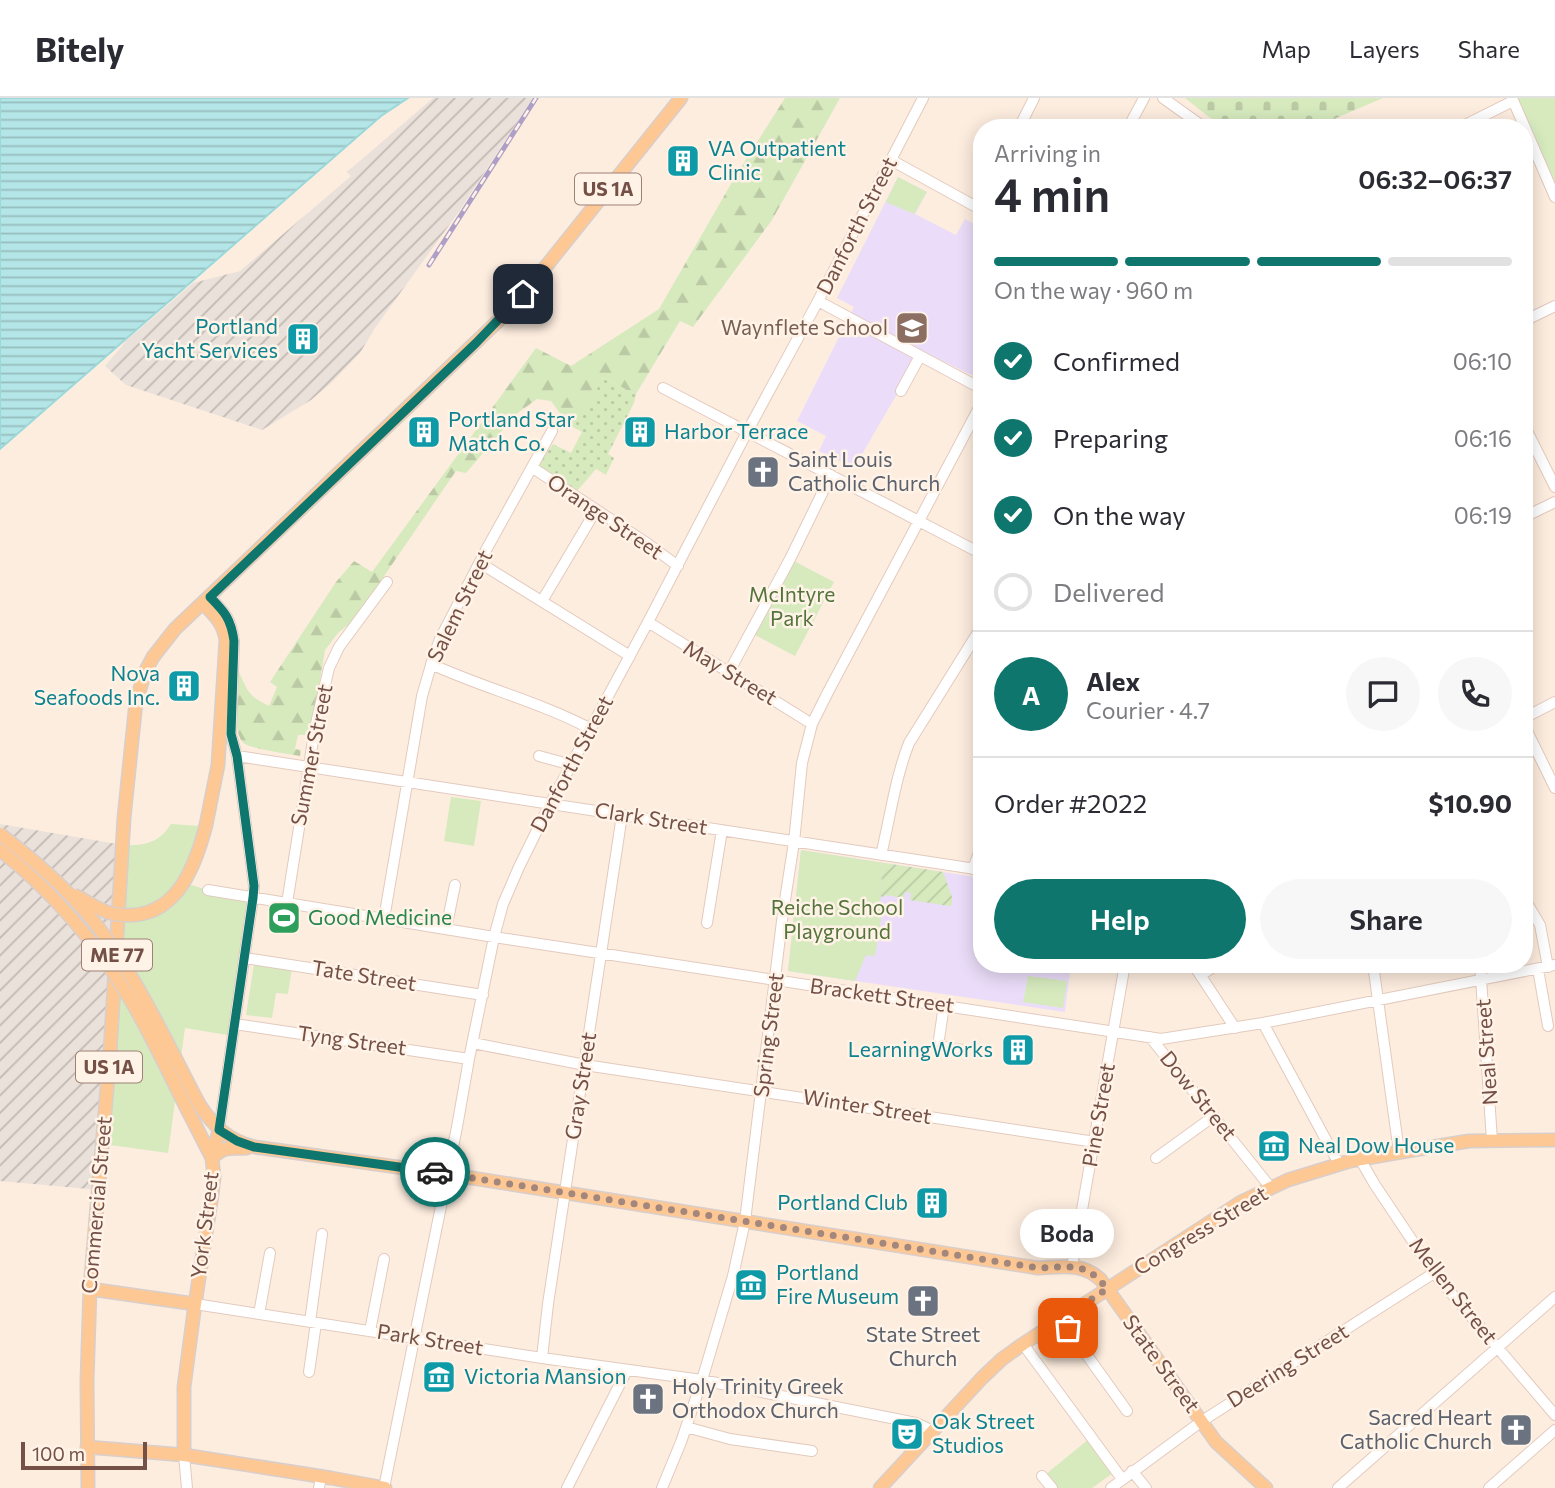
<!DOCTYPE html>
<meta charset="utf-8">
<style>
:root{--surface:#fff;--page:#f7f7f7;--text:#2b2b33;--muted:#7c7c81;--line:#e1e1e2;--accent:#0f766e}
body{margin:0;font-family:Commissioner,sans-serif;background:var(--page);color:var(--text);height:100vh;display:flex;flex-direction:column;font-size:26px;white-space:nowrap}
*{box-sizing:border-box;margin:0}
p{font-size:23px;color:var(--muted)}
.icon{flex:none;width:38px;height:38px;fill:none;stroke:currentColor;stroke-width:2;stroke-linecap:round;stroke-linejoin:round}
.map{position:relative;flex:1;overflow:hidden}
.panel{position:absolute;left:973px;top:21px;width:560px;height:854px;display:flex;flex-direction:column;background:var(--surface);border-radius:28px;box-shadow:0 4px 18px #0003}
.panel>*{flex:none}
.scale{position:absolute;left:21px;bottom:18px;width:126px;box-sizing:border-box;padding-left:7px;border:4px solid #745046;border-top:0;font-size:19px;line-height:24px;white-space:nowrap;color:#745046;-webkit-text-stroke:5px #fff2e6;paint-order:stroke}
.pin{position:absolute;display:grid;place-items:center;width:60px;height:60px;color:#fff;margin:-30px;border-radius:14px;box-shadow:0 4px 10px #0006}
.courier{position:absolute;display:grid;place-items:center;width:70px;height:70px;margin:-35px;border:5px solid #0f766e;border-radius:50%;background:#fff;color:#222;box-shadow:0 2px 9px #0007}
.bubble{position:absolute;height:49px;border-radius:24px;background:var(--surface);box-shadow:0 4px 18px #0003;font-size:23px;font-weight:600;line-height:49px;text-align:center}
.head em{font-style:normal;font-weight:600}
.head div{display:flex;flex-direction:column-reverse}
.head{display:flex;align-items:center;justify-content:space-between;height:119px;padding:0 21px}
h1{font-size:46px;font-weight:600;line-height:52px}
.bar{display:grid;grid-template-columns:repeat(4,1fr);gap:10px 7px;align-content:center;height:84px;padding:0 21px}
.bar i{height:9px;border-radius:5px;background:var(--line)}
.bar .active{background:var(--accent)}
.bar p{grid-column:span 4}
.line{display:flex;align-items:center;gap:18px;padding:0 21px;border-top:2px solid var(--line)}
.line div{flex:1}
.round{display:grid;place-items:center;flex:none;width:74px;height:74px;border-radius:37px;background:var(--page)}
ol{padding:0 21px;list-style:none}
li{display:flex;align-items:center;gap:21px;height:77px}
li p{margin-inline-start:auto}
li .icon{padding:7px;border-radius:50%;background:var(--accent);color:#fff;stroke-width:4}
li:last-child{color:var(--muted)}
li i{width:38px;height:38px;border:4px solid var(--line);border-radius:50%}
.primary-button{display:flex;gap:14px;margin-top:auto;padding:14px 21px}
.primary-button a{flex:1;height:80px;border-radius:42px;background:var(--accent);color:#fff;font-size:28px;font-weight:600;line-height:80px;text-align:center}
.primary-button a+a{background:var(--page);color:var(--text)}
header{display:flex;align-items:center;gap:42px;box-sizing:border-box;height:98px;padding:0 35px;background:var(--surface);border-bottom:2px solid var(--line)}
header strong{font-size:33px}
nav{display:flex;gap:38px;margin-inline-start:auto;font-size:24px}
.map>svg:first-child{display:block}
.industrial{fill:url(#industrial-furrows)}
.education{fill:#ebddf9}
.grass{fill:url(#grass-dots)}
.forest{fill:url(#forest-firs)}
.cemetery{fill:url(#cemetery-stones)}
.park{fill:#d6eabe}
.garden{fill:url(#garden-furrows)}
.water{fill:url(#water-rules);stroke:#9ad8d9;stroke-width:2}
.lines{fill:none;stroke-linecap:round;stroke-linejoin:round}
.minor-casing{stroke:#e3cabe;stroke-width:12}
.major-casing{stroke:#d8cecb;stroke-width:15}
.minor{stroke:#fff;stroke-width:10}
.major{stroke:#fec895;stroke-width:12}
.rail-casing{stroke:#ae9fc6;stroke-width:5}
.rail{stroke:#fff2e6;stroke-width:2.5;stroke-dasharray:8;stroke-linecap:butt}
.major-bridge-casing{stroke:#d8cecb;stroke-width:15;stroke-linecap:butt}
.major-bridge{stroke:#fec895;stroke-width:12}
.done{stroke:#a4877c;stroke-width:7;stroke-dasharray:0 12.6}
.route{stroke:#0f766e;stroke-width:9}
.labels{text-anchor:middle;stroke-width:5;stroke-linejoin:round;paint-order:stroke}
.shield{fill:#fff2e6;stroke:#9e8176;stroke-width:2}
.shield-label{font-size:19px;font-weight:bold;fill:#745046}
.culture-label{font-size:21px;fill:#0d838f;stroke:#fff2e6;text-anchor:start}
.street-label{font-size:21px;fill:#745046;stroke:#fff2e6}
.education-label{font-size:21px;fill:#785e54;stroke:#fff2e6;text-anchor:end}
.worship-label{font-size:21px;fill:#5b616d;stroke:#fff2e6;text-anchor:start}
.park-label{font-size:21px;fill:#54743c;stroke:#fff2e6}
.leisure-label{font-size:21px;fill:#27864d;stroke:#fff2e6;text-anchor:start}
</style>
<header>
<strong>Bitely</strong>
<nav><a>Map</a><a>Layers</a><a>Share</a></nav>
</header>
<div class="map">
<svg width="1555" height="1390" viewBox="0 0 1555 1390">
<defs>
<pattern id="industrial-furrows" width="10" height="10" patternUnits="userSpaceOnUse" patternTransform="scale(1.75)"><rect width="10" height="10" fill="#ebe1db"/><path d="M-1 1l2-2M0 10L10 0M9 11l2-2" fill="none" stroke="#c3b9b3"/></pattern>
<pattern id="grass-dots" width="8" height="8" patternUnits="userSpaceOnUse" patternTransform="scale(1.75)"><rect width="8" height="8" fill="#d6eabe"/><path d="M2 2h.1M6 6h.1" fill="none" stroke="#bbcaa5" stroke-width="1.8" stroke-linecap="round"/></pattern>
<pattern id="forest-firs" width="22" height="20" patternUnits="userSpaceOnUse" patternTransform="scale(1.75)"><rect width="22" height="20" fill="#d6eabe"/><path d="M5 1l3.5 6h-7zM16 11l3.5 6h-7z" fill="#bbcaa5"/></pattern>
<pattern id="cemetery-stones" width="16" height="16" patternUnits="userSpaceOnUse" patternTransform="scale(1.75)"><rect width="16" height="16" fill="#d6eabe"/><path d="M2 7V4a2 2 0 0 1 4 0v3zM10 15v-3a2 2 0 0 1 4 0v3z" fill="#bbcaa5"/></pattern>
<pattern id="garden-furrows" width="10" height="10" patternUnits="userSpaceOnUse" patternTransform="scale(1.75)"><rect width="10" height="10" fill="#d6eabe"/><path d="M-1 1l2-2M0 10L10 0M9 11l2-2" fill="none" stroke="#bbcaa5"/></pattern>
<pattern id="water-rules" width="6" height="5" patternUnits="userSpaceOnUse" patternTransform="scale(1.75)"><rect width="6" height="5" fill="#b4e6e7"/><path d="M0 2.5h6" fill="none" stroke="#97bdbd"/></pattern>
</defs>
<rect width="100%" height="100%" fill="#fdeddf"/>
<path class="industrial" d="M 433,0 L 533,0 L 460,112 L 375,230 L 360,255 L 331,285 L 311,302 L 262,332 L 126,287 L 105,268 L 127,242 L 193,185 L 240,173 L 351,78 L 347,74 Z
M 0,726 L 123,747 L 99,1092 L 0,1083 Z"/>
<path class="education" d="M 898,79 L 927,94 L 915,116 L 956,137 L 965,121 L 982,130 L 982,277 L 980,281 L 922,253 L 854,370 L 819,353 L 826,338 L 797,323 L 854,209 L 837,200 Z
M 801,752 L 982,780 L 982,866 L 1071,866 L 1065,914 L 788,873 Z"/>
<path class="grass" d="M 603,280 L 636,296 L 634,305 L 608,356 L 614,360 L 606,377 L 596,371 L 577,393 L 537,369 L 553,346 L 571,355 L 582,334 L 564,324 L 564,321 L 575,319 Z"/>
<path class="forest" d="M 785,0 L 840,0 L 772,122 L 693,229 L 680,223 L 636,296 L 603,280 C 592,299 587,317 564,321 L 551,303 L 537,301 L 515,317 L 466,375 L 456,373 L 354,522 L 338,535 L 325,552 L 315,612 L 308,637 L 298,637 L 295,651 L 301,652 L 300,658 C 288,656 254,651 245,646 C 231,638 237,586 237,570 C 248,592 246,597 269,608 L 277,589 L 270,584 L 336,484 L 354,463 L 372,474 L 536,250 L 571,268 L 659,211 L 735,79 Z"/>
<path class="cemetery" d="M 1185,0 L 1383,0 L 1313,30 L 1223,30 Z"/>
<path class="park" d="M 1512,0 L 1555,0 L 1555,99 Z
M 898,79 L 927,94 L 914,116 L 886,104 Z
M 790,461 L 834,484 L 795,558 L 751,535 Z
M 451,699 L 481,703 L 474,748 L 444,743 Z
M 171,726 L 200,728 L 181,784 L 208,792 L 253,800 L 233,938 L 185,930 L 168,1055 L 103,1046 L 123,747 C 144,748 159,745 171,726 Z
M 801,752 L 884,765 L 879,798 L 881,799 L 879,808 L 883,808 L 875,858 L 866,857 L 855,883 L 788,873 Z
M 254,866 L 292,870 L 288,896 L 276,895 L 272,920 L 246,917 Z
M 1028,878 L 1067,883 L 1063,910 L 1023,904 Z
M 1089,1341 L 1113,1375 L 1092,1390 L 1057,1390 L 1046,1376 Z"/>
<path class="garden" d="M 884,765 L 943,774 L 952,799 L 952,807 L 949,808 L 910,802 L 911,795 L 905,794 L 904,800 L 885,797 L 884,799 L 879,798 Z"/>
<path class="water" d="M 0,0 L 408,0 L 381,18 L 0,351 Z"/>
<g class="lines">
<defs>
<path id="minor" d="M 1163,0 L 1205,30
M 1512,0 L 1555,99
M 1019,30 L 1034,0
M 1128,30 L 1144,0
M 1459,30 L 1513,3
M 891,62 L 982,112
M 975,108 L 982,98
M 818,203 L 982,291
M 1524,223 L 1555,208
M 663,290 L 982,456
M 901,293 L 920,258
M 1524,327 L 1555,389
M 533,370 L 648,446 L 678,468
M 1524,419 L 1555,404
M 480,465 L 630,558
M 210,499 C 225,514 231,521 234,543 L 231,636 L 237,658 L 254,788 L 253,800 L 219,1032
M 542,503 L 596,412
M 648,524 L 812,626
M 431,566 C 483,590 540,604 591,631
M 729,574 L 790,461 L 831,377
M 1524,620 L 1555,604
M 1524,627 L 1555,690
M 237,658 L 982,772
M 539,658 L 572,667
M 881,757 C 890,720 895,681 909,645 L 982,528
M 973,771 L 982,746
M 208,792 L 494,839 L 1161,941 L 1263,925 L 1555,867
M 1524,800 L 1540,827 L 1548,869
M 287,805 L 315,630 L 329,570 L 339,549 L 387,484
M 384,821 L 422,598 L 434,557 L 440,541 L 486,452 L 552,333
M 707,825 L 722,732
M 446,831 L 455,787
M 245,860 L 483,897
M 1193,866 L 1235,930
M 1373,866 L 1399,1054
M 1480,866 L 1492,1042
M 1538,871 L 1548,928
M 1201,877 L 1218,866
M 944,907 L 938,948 L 963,952
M 1263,925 L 1339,1066
M 235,926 L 469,961
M 1150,939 L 1271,1090
M 473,945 L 585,967 L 1095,1044
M 1156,1060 L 1214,1018
M 1360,1061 L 1375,1087 L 1434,1175 L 1555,1317
M 1072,1169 L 1125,866
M 195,1206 L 542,1260 L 702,1282 L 916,1325 L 933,1333
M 259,1216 L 270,1155
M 1061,1221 L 1127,1313
M 310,1224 L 322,1136
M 370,1233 L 384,1161
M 1023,1246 L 1122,1381
M 542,1260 L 548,1206 L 622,717
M 309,1274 L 316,1225
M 686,1329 L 730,1341 L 812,1353
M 184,1357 L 187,1390
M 1132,1373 L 1146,1390
M 1042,1378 L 1052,1390
M 319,1390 L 321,1378
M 384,1390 L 457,1029 L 469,961 L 494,839 L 503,806 L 519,769 L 550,706 L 648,524 L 747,334 L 818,203 L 923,0
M 567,1390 L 627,1272
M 662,1390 L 681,1344 L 702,1282 L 733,1178 L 745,1123 L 783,815 L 794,744 L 802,665 L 812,626 L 828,594 L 982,304
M 1111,1390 L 1202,1323 L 1434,1175
M 1338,1390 L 1555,1199
M 1489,1390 L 1555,1332"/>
<path id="major" d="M 203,505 C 215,518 223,524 226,542 L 218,667 L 206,727
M 199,1006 C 213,1028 229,1043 255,1049 L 447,1076 L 1038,1170 C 1063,1169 1082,1164 1101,1182 L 1216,1344 L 1266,1390
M 187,1011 L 212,1060
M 212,1060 C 225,1047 231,1051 247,1050
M 90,1191 L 195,1206
M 87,1349 L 184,1357 L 331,1380 L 385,1390
M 184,1357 L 184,1289 L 195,1206 L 212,1097 L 214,1079 L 212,1060 L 219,1032
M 88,1390 L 87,1283 L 90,1191 L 110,955 L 124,720 L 136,604 L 145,574 L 153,559 L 175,531 L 498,223 L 535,182 L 681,0
M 880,1390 L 982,1280 L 1002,1261 L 1023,1246 L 1241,1104 L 1288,1082 L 1350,1063 L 1407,1053 L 1469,1043 L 1555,1042"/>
</defs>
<use href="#minor" class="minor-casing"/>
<use href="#major" class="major-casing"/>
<use href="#minor" class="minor"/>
<use href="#major" class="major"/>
<defs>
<path id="rail" d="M 429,167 L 536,0"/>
</defs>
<use href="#rail" class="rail-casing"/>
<use href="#rail" class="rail"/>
<defs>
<path id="major-bridge" d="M 0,736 C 38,765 76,798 104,837 C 142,890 169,949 199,1006
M 0,752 C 52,793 96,844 130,901 C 151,936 168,974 187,1011
M 74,797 C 88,803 98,813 114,816 C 173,826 194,774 206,727"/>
</defs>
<use href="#major-bridge" class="major-bridge-casing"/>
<use href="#major-bridge" class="major-bridge"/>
</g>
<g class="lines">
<path class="done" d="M 435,1074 L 1038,1170 C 1069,1169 1087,1163 1107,1191 L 1061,1221 L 1068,1230"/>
<path class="route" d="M 435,1074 L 254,1049 L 237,1043 L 219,1032 L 253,800 L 254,788 L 237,658 L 231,636 L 234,543 C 231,521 225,514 210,499 L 476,245 L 523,196"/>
</g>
<defs>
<symbol id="building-square" viewBox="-11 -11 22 22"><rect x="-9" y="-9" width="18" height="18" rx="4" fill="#0f9aa8" stroke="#fff2e6"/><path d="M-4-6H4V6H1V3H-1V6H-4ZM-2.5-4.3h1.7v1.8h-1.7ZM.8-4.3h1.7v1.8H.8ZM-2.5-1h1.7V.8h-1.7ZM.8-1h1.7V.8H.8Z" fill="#fff"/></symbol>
<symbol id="school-square" viewBox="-11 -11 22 22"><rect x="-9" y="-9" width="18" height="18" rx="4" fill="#8d6e63" stroke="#fff2e6"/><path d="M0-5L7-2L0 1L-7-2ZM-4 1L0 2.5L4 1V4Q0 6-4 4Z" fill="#fff"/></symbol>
<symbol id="church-square" viewBox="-11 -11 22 22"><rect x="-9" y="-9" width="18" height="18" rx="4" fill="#6b7280" stroke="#fff2e6"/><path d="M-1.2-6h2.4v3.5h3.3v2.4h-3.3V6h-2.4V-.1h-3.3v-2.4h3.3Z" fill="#fff"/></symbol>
<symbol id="stadium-square" viewBox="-11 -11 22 22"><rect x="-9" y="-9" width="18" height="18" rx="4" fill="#2e9e5b" stroke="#fff2e6"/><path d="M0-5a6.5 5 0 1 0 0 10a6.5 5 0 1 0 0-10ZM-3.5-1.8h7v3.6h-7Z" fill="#fff"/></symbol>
<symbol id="museum-square" viewBox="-11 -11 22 22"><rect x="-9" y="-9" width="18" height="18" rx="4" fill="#0f9aa8" stroke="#fff2e6"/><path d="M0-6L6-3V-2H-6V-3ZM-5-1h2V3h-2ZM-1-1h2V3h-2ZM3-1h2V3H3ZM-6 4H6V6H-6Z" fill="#fff"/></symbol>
<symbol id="theatre-square" viewBox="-11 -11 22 22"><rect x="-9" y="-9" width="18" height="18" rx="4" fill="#0f9aa8" stroke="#fff2e6"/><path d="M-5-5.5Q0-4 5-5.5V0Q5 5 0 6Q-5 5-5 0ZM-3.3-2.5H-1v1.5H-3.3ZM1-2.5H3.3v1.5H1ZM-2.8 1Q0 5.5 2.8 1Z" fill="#fff"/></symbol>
</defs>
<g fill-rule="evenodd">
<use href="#building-square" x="664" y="44" width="38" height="38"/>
<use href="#school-square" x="893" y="211" width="38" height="38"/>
<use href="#building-square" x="284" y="222" width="38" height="38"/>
<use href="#building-square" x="405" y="315" width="38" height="38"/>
<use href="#building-square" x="621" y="315" width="38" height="38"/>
<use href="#church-square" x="744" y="355" width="38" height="38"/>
<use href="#building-square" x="165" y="569" width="38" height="38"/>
<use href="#stadium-square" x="265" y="801" width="38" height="38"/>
<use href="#building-square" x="999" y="933" width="38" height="38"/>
<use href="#museum-square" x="1255" y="1029" width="38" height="38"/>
<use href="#building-square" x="913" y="1086" width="38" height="38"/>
<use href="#museum-square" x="732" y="1168" width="38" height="38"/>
<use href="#church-square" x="904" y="1184" width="38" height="38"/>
<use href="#museum-square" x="420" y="1260" width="38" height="38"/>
<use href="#church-square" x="629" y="1282" width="38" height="38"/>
<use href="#church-square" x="1497" y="1313" width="38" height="38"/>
<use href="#theatre-square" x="888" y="1317" width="38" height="38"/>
</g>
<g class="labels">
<g class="shield">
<rect x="575" y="75.5" width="66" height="31" rx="5"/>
<rect x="82" y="841.5" width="70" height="31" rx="5"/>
<rect x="76" y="953.5" width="66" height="31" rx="5"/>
</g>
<g class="shield-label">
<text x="608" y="98">US 1A</text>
<text x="117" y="864">ME 77</text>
<text x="109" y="976">US 1A</text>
</g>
<g class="culture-label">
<text x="708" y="58">VA Outpatient<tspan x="708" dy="24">Clinic</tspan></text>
<text x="278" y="236" text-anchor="end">Portland<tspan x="278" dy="24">Yacht Services</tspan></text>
<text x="448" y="329">Portland Star<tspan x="448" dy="24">Match Co.</tspan></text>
<text x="664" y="341">Harbor Terrace</text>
<text x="160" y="583" text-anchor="end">Nova<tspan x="160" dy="24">Seafoods Inc.</tspan></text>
<text x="993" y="959" text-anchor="end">LearningWorks</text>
<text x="1298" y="1055">Neal Dow House</text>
<text x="908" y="1112" text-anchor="end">Portland Club</text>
<text x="776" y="1182">Portland<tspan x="776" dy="24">Fire Museum</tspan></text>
<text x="464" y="1286">Victoria Mansion</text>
<text x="932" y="1331">Oak Street<tspan x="932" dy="24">Studios</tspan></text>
</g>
<g class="street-label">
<text transform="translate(857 128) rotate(-63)" y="7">Danforth Street</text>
<text transform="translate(605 419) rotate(34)" y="7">Orange Street</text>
<text transform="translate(460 508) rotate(-64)" y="7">Salem Street</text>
<text transform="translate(730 575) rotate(31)" y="7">May Street</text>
<text transform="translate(312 657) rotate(-79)" y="7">Summer Street</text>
<text transform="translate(572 666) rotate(-62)" y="7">Danforth Street</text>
<text transform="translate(651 721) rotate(9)" y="7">Clark Street</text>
<text transform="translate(364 878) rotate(9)" y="7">Tate Street</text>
<text transform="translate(882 898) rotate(8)" y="7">Brackett Street</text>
<text transform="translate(769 937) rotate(-83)" y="7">Spring Street</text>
<text transform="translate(352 943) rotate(8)" y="7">Tyng Street</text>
<text transform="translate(1487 954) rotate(-94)" y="7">Neal Street</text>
<text transform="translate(581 988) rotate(-81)" y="7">Gray Street</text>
<text transform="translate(1198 998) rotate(51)" y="7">Dow Street</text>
<text transform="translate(867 1009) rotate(9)" y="7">Winter Street</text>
<text transform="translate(1099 1017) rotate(-80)" y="7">Pine Street</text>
<text transform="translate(97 1107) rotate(-85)" y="7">Commercial Street</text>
<text transform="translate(205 1127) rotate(-83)" y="7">York Street</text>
<text transform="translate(1201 1133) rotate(-31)" y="7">Congress Street</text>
<text transform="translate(1453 1193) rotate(52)" y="7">Mellen Street</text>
<text transform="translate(430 1242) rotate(9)" y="7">Park Street</text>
<text transform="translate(1161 1266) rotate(54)" y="7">State Street</text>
<text transform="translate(1288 1268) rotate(-32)" y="7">Deering Street</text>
</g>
<g class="education-label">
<text x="888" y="237">Waynflete School</text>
</g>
<g class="worship-label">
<text x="788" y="369">Saint Louis<tspan x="788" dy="24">Catholic Church</tspan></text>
<text x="923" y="1244" text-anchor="middle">State Street<tspan x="923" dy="24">Church</tspan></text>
<text x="672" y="1296">Holy Trinity Greek<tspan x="672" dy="24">Orthodox Church</tspan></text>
<text x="1492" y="1327" text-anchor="end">Sacred Heart<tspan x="1492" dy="24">Catholic Church</tspan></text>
</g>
<g class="park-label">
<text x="792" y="504">McIntyre<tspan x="792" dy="24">Park</tspan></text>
<text x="837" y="817">Reiche School<tspan x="837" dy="24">Playground</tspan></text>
</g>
<g class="leisure-label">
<text x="308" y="827">Good Medicine</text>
</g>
</g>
</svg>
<div class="scale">100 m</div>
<div class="pin" style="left:1068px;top:1230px;background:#ea580c"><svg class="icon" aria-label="bag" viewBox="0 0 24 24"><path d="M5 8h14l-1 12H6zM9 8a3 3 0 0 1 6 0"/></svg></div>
<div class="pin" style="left:523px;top:196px;background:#1f2937"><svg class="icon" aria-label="home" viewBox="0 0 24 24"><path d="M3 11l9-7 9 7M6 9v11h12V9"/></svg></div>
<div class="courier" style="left:435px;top:1074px"><svg class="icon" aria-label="car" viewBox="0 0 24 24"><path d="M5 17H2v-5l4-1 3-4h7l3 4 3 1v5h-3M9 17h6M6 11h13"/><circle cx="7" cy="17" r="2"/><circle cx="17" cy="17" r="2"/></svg></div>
<div class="bubble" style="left:1020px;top:1111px;width:94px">Boda</div>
<section class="panel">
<div class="head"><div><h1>4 min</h1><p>Arriving in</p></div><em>06:32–06:37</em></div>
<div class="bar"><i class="active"></i><i class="active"></i><i class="active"></i><i></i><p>On the way · 960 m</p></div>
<ol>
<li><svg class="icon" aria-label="check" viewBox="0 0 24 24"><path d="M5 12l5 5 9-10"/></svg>Confirmed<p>06:10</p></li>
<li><svg class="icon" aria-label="check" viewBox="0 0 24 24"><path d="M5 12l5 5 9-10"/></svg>Preparing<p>06:16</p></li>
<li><svg class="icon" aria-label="check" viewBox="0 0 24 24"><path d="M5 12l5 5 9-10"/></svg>On the way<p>06:19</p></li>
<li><i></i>Delivered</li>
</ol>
<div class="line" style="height:126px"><b class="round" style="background:var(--accent);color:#fff">A</b><div><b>Alex</b><p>Courier · 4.7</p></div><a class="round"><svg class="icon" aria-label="chat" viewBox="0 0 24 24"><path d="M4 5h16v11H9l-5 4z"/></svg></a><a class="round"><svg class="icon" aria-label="phone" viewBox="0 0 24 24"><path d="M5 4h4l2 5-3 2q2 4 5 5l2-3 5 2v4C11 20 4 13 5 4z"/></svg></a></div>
<div class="line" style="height:91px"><div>Order #2022</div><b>$10.90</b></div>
<div class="primary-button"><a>Help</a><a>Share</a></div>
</section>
</div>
